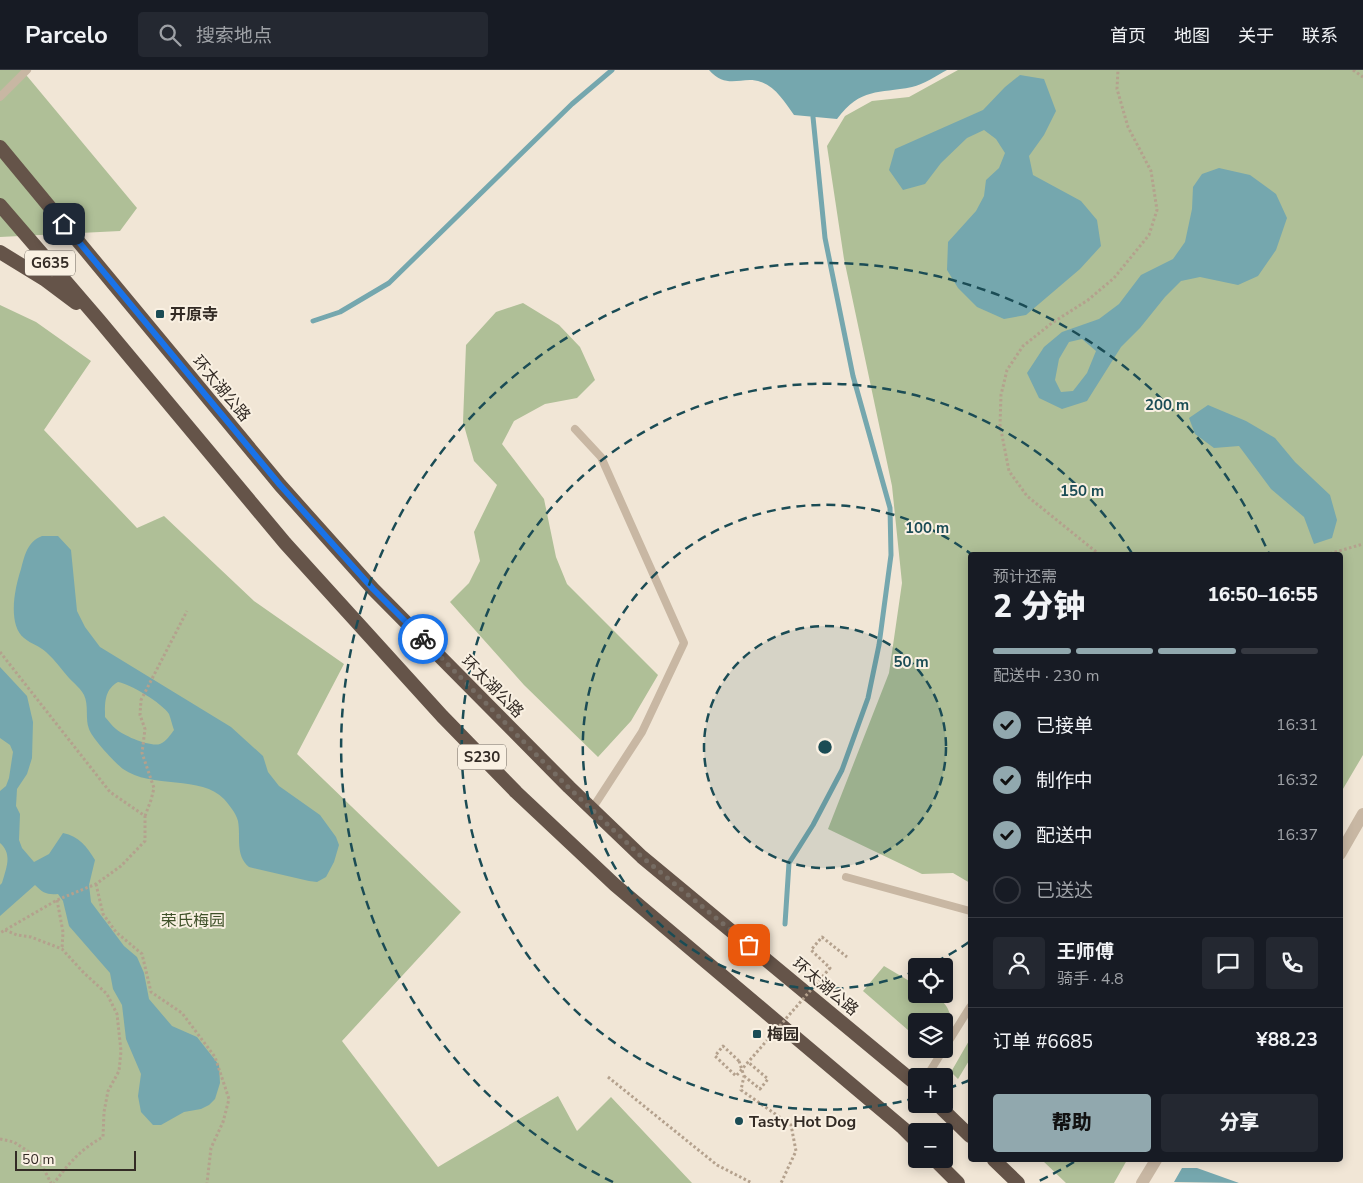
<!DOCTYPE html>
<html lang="zh">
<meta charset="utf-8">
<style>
:root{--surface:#171b24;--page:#242831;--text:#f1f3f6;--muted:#9ea1a6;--line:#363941;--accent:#91a8ae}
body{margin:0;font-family:"Nunito Sans","Noto Sans SC",sans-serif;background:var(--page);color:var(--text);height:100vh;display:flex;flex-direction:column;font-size:19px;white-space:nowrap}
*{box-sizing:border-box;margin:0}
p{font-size:16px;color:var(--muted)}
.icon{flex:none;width:28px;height:28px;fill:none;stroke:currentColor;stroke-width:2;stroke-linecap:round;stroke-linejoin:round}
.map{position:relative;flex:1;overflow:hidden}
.sheet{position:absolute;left:968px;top:482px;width:375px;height:610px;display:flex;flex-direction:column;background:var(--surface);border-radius:5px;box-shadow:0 2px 12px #0003}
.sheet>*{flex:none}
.controls{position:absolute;left:908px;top:888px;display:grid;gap:10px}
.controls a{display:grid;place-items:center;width:45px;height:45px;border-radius:5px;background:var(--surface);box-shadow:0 2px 12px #0003;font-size:25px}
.scale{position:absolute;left:15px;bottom:12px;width:121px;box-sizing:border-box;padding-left:5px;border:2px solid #332b25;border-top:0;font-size:14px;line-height:18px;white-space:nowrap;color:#332b25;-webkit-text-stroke:4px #f9f0e2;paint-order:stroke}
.pin{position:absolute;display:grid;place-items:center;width:42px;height:42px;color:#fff;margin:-21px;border-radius:10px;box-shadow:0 2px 8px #0006}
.courier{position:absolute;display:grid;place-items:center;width:50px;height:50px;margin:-25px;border:4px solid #1a73e8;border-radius:50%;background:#fff;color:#222;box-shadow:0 1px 6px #0007}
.head em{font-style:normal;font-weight:800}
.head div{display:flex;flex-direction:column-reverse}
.head{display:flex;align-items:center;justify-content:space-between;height:85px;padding:0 25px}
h1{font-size:32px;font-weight:800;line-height:38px}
.bar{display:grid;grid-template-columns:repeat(4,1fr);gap:8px 5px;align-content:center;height:60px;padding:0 25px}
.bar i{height:6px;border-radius:4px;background:var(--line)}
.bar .selected{background:var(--accent)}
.bar p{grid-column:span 4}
.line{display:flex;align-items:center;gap:12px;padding:0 25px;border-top:1px solid var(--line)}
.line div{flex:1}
.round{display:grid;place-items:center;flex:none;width:52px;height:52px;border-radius:5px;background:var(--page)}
ol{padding:0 25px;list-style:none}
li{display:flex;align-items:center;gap:15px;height:55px}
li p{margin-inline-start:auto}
li .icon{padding:5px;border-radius:50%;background:var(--accent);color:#111;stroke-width:4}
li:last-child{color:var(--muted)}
li i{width:28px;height:28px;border:2px solid var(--line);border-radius:50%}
.cta{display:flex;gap:10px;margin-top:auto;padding:10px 25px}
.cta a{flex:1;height:58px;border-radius:5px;background:var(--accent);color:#111;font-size:20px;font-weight:800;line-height:58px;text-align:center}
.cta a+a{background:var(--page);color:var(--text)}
header{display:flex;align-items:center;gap:30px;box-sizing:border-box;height:70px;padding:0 25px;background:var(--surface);border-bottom:1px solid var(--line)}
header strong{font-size:24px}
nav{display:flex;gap:28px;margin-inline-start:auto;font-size:18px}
.search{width:350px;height:45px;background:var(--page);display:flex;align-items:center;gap:12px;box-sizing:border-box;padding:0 18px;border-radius:5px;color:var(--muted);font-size:19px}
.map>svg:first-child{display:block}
.green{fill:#afbf97}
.water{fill:#75a7ae;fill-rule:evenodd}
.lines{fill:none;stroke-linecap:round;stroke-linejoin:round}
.stream{stroke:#75a7ae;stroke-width:5}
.path{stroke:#b4a18d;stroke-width:3;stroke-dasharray:2.5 2.5;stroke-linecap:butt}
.service{stroke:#c8b7a3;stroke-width:8}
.tertiary{stroke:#c8b7a3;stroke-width:12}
.trunk{stroke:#655449;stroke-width:14}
.path-bridge{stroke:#b4a18d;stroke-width:3;stroke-dasharray:2.5 2.5;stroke-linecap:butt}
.done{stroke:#766c63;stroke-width:5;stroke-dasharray:0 9}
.route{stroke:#1a73e8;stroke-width:6}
.ring{fill:none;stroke:#1b4c55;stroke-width:2.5;stroke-dasharray:9 6}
.poi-dot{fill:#1b4c55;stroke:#f9f0e2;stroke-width:2}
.labels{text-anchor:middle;stroke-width:4;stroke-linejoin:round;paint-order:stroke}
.shield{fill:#f9f0e2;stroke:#6e665e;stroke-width:1}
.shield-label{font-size:15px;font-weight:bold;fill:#332b25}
.poi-label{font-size:16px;font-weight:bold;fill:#332b25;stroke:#f9f0e2;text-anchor:start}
.street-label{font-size:16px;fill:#332b25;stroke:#f9f0e2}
.park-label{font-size:16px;fill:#3f5129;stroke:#f9f0e2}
.centre{fill:#1b4c55;stroke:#f9f0e2;stroke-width:2.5}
.ring-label{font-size:15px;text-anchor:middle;font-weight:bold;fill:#1b4c55;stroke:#f9f0e2;stroke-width:4;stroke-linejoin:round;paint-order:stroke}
</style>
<header>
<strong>Parcelo</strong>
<div class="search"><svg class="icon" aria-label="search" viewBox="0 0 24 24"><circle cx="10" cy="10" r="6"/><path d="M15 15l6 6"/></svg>搜索地点</div>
<nav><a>首页</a><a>地图</a><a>关于</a><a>联系</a></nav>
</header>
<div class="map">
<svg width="1363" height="1113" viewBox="0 0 1363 1113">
<rect width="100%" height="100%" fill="#f1e6d6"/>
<path class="green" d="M 0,0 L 22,0 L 137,138 L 120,161 L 0,167 Z
M 958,0 L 1363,0 L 1363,685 L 1340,724 L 1340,485 L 970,485 L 970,813 L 953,803 L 922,804 L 828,759 L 889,603 L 902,513 L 892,416 L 844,189 L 827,76 L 845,46 L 872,31 L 909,27 Z
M 523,233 L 559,255 L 580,277 L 595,310 L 577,328 L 545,334 L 514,351 L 502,374 L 544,429 L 556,487 L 567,514 L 658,605 L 631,651 L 598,687 L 524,615 L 450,532 L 469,513 L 480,491 L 474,462 L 497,415 L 474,391 L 463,352 L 466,275 L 496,242 Z
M 0,235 L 36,252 L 91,291 L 44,360 L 137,458 L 164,446 L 254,531 L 344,594 L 297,684 L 461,842 L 342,971 L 438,1097 L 558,1026 L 577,1061 L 611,1027 L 692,1113 L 0,1113 Z
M 884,896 L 916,915 L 916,924 C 933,924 945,928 950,944 L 944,953 L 944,951 L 916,951 L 916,967 L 863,921 Z
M 970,969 L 970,989 L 958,1009 L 951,1002 Z
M 1042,1090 L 1127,1090 L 1114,1113 L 1066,1113 Z"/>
<path class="water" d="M 709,0 L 947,0 C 936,6 924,14 912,17 C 878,24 861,17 837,49 L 794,45 C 785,33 776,17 761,12 C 742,5 728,21 709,0 Z
M 1020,5 L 1044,9 L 1056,41 L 1044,65 L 1029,86 L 1033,105 L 1081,131 L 1097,150 L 1101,176 L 1080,199 L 1026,245 L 1004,249 L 977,237 L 958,218 L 947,200 L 948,172 L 976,141 L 984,126 L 986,110 L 999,98 L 1005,83 L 996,69 L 984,60 L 967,68 L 941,93 L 925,114 L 903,120 L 889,100 L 895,79 L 983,40 L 1005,17 Z
M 1219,98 L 1250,105 L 1276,124 L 1287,148 L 1276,180 L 1258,206 L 1238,215 L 1200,207 L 1181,211 L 1165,227 L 1140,258 L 1121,277 L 1087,331 L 1062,339 L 1039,328 L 1027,303 L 1044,277 L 1062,262 L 1099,249 L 1119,234 L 1141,205 L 1173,189 L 1185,172 L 1192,139 L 1193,117 L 1202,104 ZM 1082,269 L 1096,281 L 1087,303 L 1073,321 L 1061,322 L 1055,310 L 1059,289 L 1069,272 Z
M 1208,335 L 1246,351 L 1275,368 L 1295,392 L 1330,425 L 1337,450 L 1332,468 L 1314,474 L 1304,447 L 1271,419 L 1239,376 L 1214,378 L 1195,364 L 1189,348 Z
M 42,466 L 58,466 L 71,480 L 77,541 L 85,557 L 100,577 L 231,657 L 263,686 L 268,702 L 279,716 L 320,745 L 336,767 L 339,775 L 334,792 L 326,807 L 317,812 L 309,811 L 249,797 C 235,785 241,768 238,751 C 236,743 229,735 224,729 C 202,705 151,719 123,699 C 115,693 92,668 89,659 C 85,649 89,635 84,625 C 81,619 74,613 69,608 C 62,600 55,590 46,582 C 40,576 31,574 24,568 C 7,554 15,517 21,499 C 25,485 27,472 42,466 ZM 118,612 C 130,614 162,633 169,644 C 171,649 172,655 174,660 C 170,665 167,671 160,674 C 150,677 124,666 116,659 C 112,656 109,651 105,647 C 105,633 104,620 118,612 Z
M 0,597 L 27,626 L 33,652 L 32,688 L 27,704 L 17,719 L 16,736 L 20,744 L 19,770 L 22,778 L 34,792 L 49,784 L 63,763 C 79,766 87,777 95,790 L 89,815 L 91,832 L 124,876 L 137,887 L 144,903 L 149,929 L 172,956 L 197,967 L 219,995 L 220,1013 L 215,1029 L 209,1035 L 201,1039 L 184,1042 L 161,1055 L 153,1055 L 141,1042 L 138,1026 L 141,1004 L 126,969 L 122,935 L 113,919 L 110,903 L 69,856 L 63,831 L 58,824 C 47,825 43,823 35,815 L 0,846 L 0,815 L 2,813 C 6,799 13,784 0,773 L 0,721 L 6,716 L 9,708 L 13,682 L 10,675 L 0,668 Z
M 1182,1098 L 1197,1098 L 1239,1113 L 1174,1112 Z"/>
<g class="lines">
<path class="stream" d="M 313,251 L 340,242 L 389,213 L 572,34 L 612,0
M 785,854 L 789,793 L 813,755 L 842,700 L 868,628 L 879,575 L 891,485 L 890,438 L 853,306 L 825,168 L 813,47"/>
<path class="path" d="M 1353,0 L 1363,7
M 1100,485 L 1027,426 L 1009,401 L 1000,355 L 1001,325 L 1007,300 L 1023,276 L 1052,253 L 1088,230 L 1114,208 L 1149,165 L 1157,140 L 1151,101 L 1128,57 L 1117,19 L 1118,0
M 1325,485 L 1363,474
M 0,582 L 110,722 L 145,746 L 145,771 L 121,796 L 96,814 L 57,830 L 0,863
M 145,746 L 151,730 L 154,718 L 142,683 L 145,659 L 140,645 L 141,630 L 187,541
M 96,814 L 103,844 L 116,862 L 142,884 L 151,922 L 182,943 L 215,987 L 229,1029 L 223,1052 L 211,1078 L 207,1113
M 57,830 L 63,862 L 62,879
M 5,860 L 17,865 L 31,867 L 62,879 L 84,903 L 107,924 L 117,944 L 121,981 L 119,1001 L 108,1021 L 104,1042 L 103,1067 C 81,1079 69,1093 54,1113
M 739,991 L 744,1006 L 741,1020 L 791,1055 L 796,1081 L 781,1113
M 744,1006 L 760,1019 L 768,1009 L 748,992
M 608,1007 L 717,1095 L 752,1113
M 0,1069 L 14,1072 L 38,1088 L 51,1113"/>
<path class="service" d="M 0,27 L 27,0
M 575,359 L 601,387 L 684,573 L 642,662 L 592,739
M 846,807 L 970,841
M 927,1006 L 970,937"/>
<path class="tertiary" d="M 1340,784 L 1363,744
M 1142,1113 L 1156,1090"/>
<path class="trunk" d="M 0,77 L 280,415 L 373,519 L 569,717 L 642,787 L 916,1014
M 0,135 L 99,250 L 285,473 L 442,646 L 516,722 L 615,815 L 903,1058 L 916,1071
M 0,182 L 44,209 L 76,233
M 937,1034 L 970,1066
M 934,1089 L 958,1113
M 994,1090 L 1018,1113"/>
<path class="path-bridge" d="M 739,991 L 723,976 L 715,986 L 736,1006 L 830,898 L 811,880 L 822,867 L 847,887"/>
</g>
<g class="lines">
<path class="done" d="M 423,569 L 569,718 L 642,787 L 749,875"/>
<path class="route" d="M 64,154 L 280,415 L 373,519 L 423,569"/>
</g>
<circle cx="825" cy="677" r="121" fill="#1b4c55" fill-opacity=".12"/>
<g class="ring">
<circle cx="825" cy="677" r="121"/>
<path d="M969 872A242 242 0 0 1 929 895M916 901A242 242 0 1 1 971 484"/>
<path d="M970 1010A363 363 0 0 1 946 1019M916 1028A363 363 0 1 1 1133 485"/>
<path d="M1074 1092A484 484 0 0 1 1037 1112M613 1112A484 484 0 1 1 1269 484"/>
</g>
<g class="poi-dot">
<rect x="155" y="239" width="10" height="10" rx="2.5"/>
<rect x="752" y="959" width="10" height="10" rx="2.5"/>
<circle cx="739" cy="1051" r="5"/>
</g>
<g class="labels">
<g class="shield">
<rect x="25" y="180.5" width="50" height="25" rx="4"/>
<rect x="458" y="674.5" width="48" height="25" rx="4"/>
</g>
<g class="shield-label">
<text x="50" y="198">G635</text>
<text x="482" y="692">S230</text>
</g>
<g class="poi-label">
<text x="170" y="250">开原寺</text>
<text x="767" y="970">梅园</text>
<text x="749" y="1057">Tasty Hot Dog</text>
</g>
<g class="street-label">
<text transform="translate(222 318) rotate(50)" y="6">环太湖公路</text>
<text transform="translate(493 616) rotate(45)" y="6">环太湖公路</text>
<text transform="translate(826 916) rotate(40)" y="6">环太湖公路</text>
</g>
<g class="park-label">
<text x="193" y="856">荣氏梅园</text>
</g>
</g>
<circle cx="825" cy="677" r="8" class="centre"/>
<g class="ring-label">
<text x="1167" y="340">200 m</text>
<text x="1082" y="426">150 m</text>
<text x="927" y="463">100 m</text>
<text x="911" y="597">50 m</text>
</g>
</svg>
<div class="controls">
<a><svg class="icon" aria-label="locate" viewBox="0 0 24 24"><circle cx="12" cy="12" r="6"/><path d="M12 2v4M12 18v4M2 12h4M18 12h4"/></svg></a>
<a><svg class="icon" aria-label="layers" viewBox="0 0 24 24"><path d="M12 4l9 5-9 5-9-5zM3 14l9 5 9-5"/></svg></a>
<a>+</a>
<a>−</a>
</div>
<div class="scale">50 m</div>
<div class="pin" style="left:749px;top:875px;background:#ea580c"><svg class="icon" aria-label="bag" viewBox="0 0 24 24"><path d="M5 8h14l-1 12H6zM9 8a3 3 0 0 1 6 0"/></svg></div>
<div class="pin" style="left:64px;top:154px;background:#1f2937"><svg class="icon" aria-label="home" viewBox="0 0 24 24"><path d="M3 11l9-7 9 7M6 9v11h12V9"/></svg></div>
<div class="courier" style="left:423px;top:569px"><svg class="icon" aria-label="bike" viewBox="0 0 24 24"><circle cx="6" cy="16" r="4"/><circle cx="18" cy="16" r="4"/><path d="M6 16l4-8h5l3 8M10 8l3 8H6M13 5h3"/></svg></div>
<section class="sheet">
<div class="head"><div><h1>2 分钟</h1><p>预计还需</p></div><em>16:50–16:55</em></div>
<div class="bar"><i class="selected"></i><i class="selected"></i><i class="selected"></i><i></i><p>配送中 · 230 m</p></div>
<ol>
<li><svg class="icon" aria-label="check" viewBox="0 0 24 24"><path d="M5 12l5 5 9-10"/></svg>已接单<p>16:31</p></li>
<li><svg class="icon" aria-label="check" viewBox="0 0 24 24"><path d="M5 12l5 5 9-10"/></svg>制作中<p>16:32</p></li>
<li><svg class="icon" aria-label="check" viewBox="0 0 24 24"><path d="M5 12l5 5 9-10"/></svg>配送中<p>16:37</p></li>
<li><i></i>已送达</li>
</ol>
<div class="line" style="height:90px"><a class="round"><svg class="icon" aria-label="person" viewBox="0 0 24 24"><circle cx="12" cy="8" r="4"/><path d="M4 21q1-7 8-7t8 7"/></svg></a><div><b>王师傅</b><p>骑手 · 4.8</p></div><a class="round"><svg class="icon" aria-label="chat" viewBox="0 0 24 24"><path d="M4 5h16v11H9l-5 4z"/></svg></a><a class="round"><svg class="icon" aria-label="phone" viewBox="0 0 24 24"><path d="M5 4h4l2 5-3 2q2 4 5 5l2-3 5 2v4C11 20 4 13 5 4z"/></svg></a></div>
<div class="line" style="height:65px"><div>订单 #6685</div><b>¥88.23</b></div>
<div class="cta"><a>帮助</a><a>分享</a></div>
</section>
</div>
